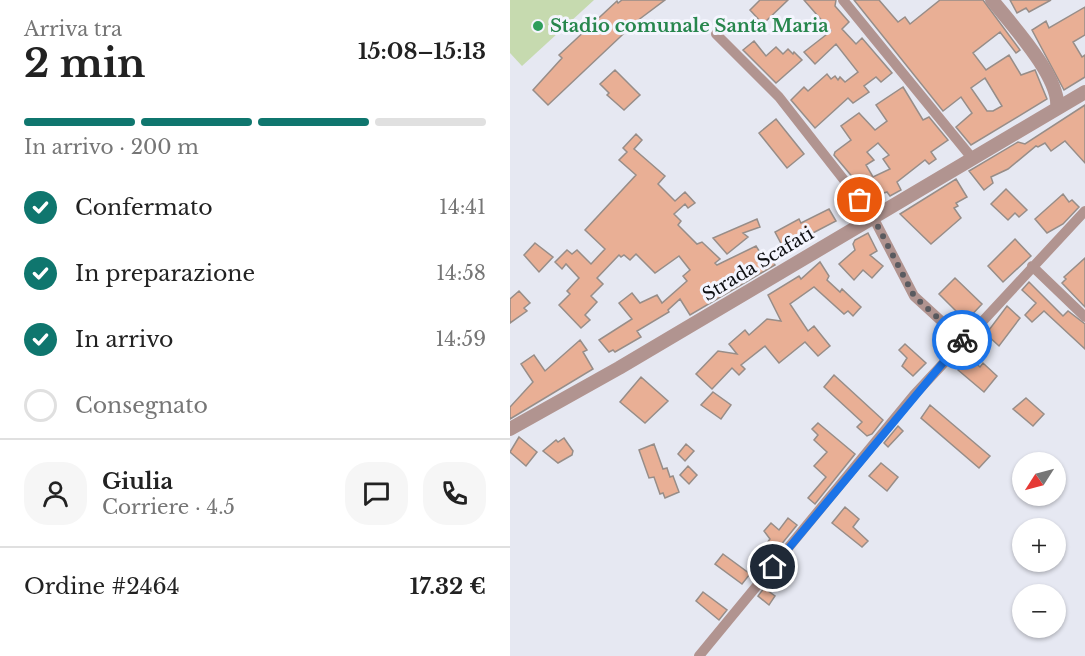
<!DOCTYPE html>
<html lang="it">
<meta charset="utf-8">
<style>
:root{--surface:#fff;--page:#f6f6f6;--text:#222;--muted:#767676;--line:#e0e0e0;--accent:#0f766e}
body{margin:0;font-family:"Libre Baskerville",serif;background:var(--page);color:var(--text);height:100vh;display:flex;flex-direction:column;font-size:22px;white-space:nowrap}
*{box-sizing:border-box;margin:0}
p{font-size:20px;color:var(--muted)}
.icon{flex:none;width:33px;height:33px;fill:none;stroke:currentColor;stroke-width:2;stroke-linecap:round;stroke-linejoin:round}
.map{position:relative;flex:1;overflow:hidden}
.details{display:flex;flex-direction:column;background:var(--surface);width:510px}
.details>*{flex:none}
.needle{width:39px;rotate:234deg}
.tools{position:absolute;left:502px;top:452px;display:grid;gap:12px}
.tools a{display:grid;place-items:center;width:54px;height:54px;border-radius:50%;background:var(--surface);box-shadow:0 2px 4px #0004;font-size:30px}
.pin{position:absolute;display:grid;place-items:center;width:51px;height:51px;color:#fff;margin:-26px;border:3px solid #fff;border-radius:50%;box-shadow:0 2px 6px #0007}
.courier{position:absolute;display:grid;place-items:center;width:60px;height:60px;margin:-30px;border:4px solid #1a73e8;border-radius:50%;background:#fff;color:#222;box-shadow:0 2px 8px #0007}
.overview em{font-style:normal;font-weight:700}
.overview div{display:flex;flex-direction:column-reverse}
.overview{display:flex;align-items:center;justify-content:space-between;height:102px;padding:0 24px}
h1{font-size:39px;font-weight:700;line-height:45px}
.bar{display:grid;grid-template-columns:repeat(4,1fr);gap:9px 6px;align-content:center;height:72px;padding:0 24px}
.bar i{height:8px;border-radius:4px;background:var(--line)}
.bar .selected{background:var(--accent)}
.bar p{grid-column:span 4}
.line{display:flex;align-items:center;gap:15px;padding:0 24px;border-top:2px solid var(--line)}
.line div{flex:1}
.round{display:grid;place-items:center;flex:none;width:63px;height:63px;border-radius:24px;background:var(--page)}
ol{padding:0 24px;list-style:none}
li{display:flex;align-items:center;gap:18px;height:66px}
li p{margin-inline-start:auto}
li .icon{padding:6px;border-radius:50%;background:var(--accent);color:#fff;stroke-width:4}
li:last-child{color:var(--muted)}
li i{width:33px;height:33px;border:3px solid var(--line);border-radius:50%}
main{display:flex;flex:1;min-height:0}
.map>svg:first-child{display:block}
.green{fill:#c6daaf}
.building{fill:#e9af95;stroke:#978d88;stroke-width:1.5;fill-rule:evenodd}
.lines{fill:none;stroke-linecap:round;stroke-linejoin:round}
.minor{stroke:#b19490;stroke-width:10}
.tertiary{stroke:#b19490;stroke-width:14}
.done{stroke:#5a5b60;stroke-width:6;stroke-dasharray:0 10.8}
.route{stroke:#1a73e8;stroke-width:8}
.leisure-dot{fill:#2e9e5b;stroke:#f4f5fe;stroke-width:2}
.labels{text-anchor:middle;stroke-width:6;stroke-linejoin:round;paint-order:stroke}
.leisure-label{font-size:18px;font-weight:bold;fill:#27864d;stroke:#f4f5fe;text-anchor:start}
.street-label{font-size:18px;fill:#0e0f12;stroke:#f4f5fe}
</style>
<main>
<section class="details">
<div class="overview"><div><h1>2 min</h1><p>Arriva tra</p></div><em>15:08–15:13</em></div>
<div class="bar"><i class="selected"></i><i class="selected"></i><i class="selected"></i><i></i><p>In arrivo · 200 m</p></div>
<ol>
<li><svg class="icon" aria-label="check" viewBox="0 0 24 24"><path d="M5 12l5 5 9-10"/></svg>Confermato<p>14:41</p></li>
<li><svg class="icon" aria-label="check" viewBox="0 0 24 24"><path d="M5 12l5 5 9-10"/></svg>In preparazione<p>14:58</p></li>
<li><svg class="icon" aria-label="check" viewBox="0 0 24 24"><path d="M5 12l5 5 9-10"/></svg>In arrivo<p>14:59</p></li>
<li><i></i>Consegnato</li>
</ol>
<div class="line" style="height:108px"><a class="round"><svg class="icon" aria-label="person" viewBox="0 0 24 24"><circle cx="12" cy="8" r="4"/><path d="M4 21q1-7 8-7t8 7"/></svg></a><div><b>Giulia</b><p>Corriere · 4.5</p></div><a class="round"><svg class="icon" aria-label="chat" viewBox="0 0 24 24"><path d="M4 5h16v11H9l-5 4z"/></svg></a><a class="round"><svg class="icon" aria-label="phone" viewBox="0 0 24 24"><path d="M5 4h4l2 5-3 2q2 4 5 5l2-3 5 2v4C11 20 4 13 5 4z"/></svg></a></div>
<div class="line" style="height:78px"><div>Ordine #2464</div><b>17.32 €</b></div>
</section>
<div class="map">
<svg width="575" height="656" viewBox="0 0 575 656">
<rect width="100%" height="100%" fill="#e6e8f2"/>
<path class="green" d="M 0,0 L 84,0 L 12,66 L 0,53 Z"/>
<path class="building" d="M 112,0 L 155,0 L 127,21 L 38,105 L 23,90 L 52,58 L 49,55 L 107,1 L 108,3 Z
M 250,0 L 278,0 L 253,24 L 240,10 Z
M 294,0 L 326,0 L 325,6 L 339,22 L 332,29 L 346,44 L 352,38 L 382,73 L 371,82 L 366,77 L 354,86 L 359,92 L 343,103 L 338,98 L 305,128 L 281,100 L 294,87 L 298,91 L 317,74 L 321,79 L 325,76 L 328,80 L 330,77 L 335,82 L 348,72 L 326,44 L 305,64 L 294,52 L 321,31 Z
M 344,0 L 369,0 L 388,22 L 395,17 L 400,24 L 430,0 L 473,0 L 510,50 L 506,53 L 490,32 L 463,53 L 476,70 L 499,55 L 511,75 L 525,70 L 537,99 L 461,145 L 446,127 L 462,113 L 451,97 L 433,111 ZM 475,78 L 492,106 L 483,111 L 477,111 L 461,88 Z
M 500,0 L 541,0 L 519,12 L 516,8 L 507,13 Z
M 575,7 L 575,35 L 563,42 L 572,57 L 575,55 L 575,77 L 554,90 L 522,30 L 536,21 L 539,28 Z
M 244,41 L 256,56 L 266,47 L 273,54 L 278,49 L 283,54 L 284,52 L 292,60 L 266,83 L 233,50 Z
M 105,70 L 130,95 L 114,110 L 97,95 L 99,93 L 90,84 Z
M 393,87 L 413,120 L 419,117 L 438,140 L 421,152 L 426,159 L 419,164 L 415,160 L 387,182 L 391,190 L 380,196 L 377,192 L 359,198 L 347,179 L 345,180 L 324,155 L 325,152 L 341,140 L 331,126 L 349,113 L 365,130 L 377,121 L 366,105 ZM 368,143 L 379,155 L 373,159 L 380,169 L 363,177 L 356,165 L 364,160 L 357,152 Z
M 575,105 L 575,163 L 555,141 L 541,151 L 535,143 L 528,147 L 526,146 L 498,169 L 481,177 L 483,183 L 474,190 L 459,171 L 508,142 L 515,144 Z
M 266,119 L 294,154 L 277,168 L 249,133 Z
M 126,134 L 132,140 L 124,149 L 155,176 L 148,184 L 165,201 L 175,192 L 185,203 L 178,208 L 175,204 L 164,214 L 171,221 L 168,225 L 187,244 L 192,242 L 210,259 L 205,263 L 207,265 L 246,246 L 253,257 L 259,255 L 265,265 L 180,315 L 170,299 L 158,310 L 159,312 L 127,331 L 131,337 L 105,352 L 103,350 L 99,352 L 89,340 L 122,319 L 109,303 L 122,293 L 130,303 L 147,295 L 152,303 L 177,281 L 173,276 L 180,270 L 169,256 L 145,273 L 126,254 L 120,260 L 114,255 L 111,257 L 109,255 L 87,278 L 93,284 L 81,296 L 87,302 L 75,315 L 80,320 L 71,328 L 49,305 L 60,294 L 57,291 L 69,278 L 56,264 L 52,269 L 45,262 L 57,250 L 62,254 L 67,250 L 81,264 L 95,249 L 75,230 L 126,175 L 109,160 L 117,152 L 113,148 Z
M 446,179 L 457,197 L 446,203 L 448,206 L 444,208 L 451,218 L 421,244 L 390,214 Z
M 496,189 L 517,210 L 509,217 L 505,213 L 498,220 L 481,204 Z
M 553,194 L 559,202 L 562,200 L 569,207 L 553,224 L 537,233 L 525,219 Z
M 319,209 L 326,221 L 299,235 L 294,230 L 291,232 L 295,238 L 274,249 L 265,232 L 289,219 L 291,223 Z
M 247,219 L 250,227 L 233,233 L 238,237 L 217,254 L 203,238 Z
M 358,233 L 367,251 L 360,255 L 373,266 L 362,278 L 353,270 L 344,280 L 329,264 L 345,250 L 343,244 L 345,240 Z
M 505,239 L 521,256 L 493,282 L 478,266 Z
M 25,243 L 43,257 L 29,272 L 14,255 Z
M 575,258 L 575,307 L 552,283 L 556,279 L 554,277 Z
M 310,262 L 319,276 L 317,280 L 330,292 L 332,289 L 351,307 L 343,316 L 338,311 L 334,314 L 304,287 L 280,304 L 298,331 L 304,326 L 320,346 L 308,356 L 295,342 L 269,363 L 255,346 L 231,365 L 235,369 L 229,375 L 222,368 L 202,389 L 186,374 L 208,351 L 227,354 L 219,344 L 235,330 L 239,335 L 257,319 L 271,321 L 258,295 L 289,276 L 291,279 Z
M 445,278 L 472,304 L 456,321 L 429,294 Z
M 519,282 L 553,316 L 558,311 L 575,324 L 575,349 L 534,311 L 522,322 L 515,315 L 526,303 L 512,290 Z
M 9,291 L 20,303 L 14,308 L 17,311 L 0,323 L 0,299 Z
M 497,306 L 510,318 L 489,346 L 476,334 Z
M 70,340 L 77,350 L 73,352 L 83,369 L 0,419 L 0,407 L 23,382 L 11,364 L 24,355 L 35,371 Z
M 395,344 L 416,363 L 403,376 L 392,366 L 397,358 L 389,350 Z
M 459,357 L 470,367 L 473,363 L 487,376 L 474,392 L 448,370 Z
M 324,375 L 373,420 L 362,434 L 357,436 L 347,427 L 352,422 L 314,387 Z
M 131,377 L 158,401 L 135,423 L 110,402 Z
M 203,392 L 221,405 L 211,419 L 191,405 Z
M 516,398 L 534,414 L 523,426 L 503,409 Z
M 420,405 L 480,456 L 469,468 L 411,418 Z
M 308,423 L 345,454 L 305,504 L 298,498 L 316,477 L 304,466 L 317,452 L 304,440 L 308,435 L 302,429 Z
M 388,426 L 393,431 L 378,447 L 374,443 Z
M 9,437 L 27,452 L 16,466 L 0,452 Z
M 54,438 L 63,451 L 62,455 L 48,463 L 33,451 L 46,440 L 48,442 Z
M 144,444 L 153,469 L 157,468 L 160,477 L 163,476 L 169,492 L 155,498 L 153,493 L 150,494 L 144,477 L 139,478 L 129,450 Z
M 176,444 L 184,451 L 175,461 L 168,454 Z
M 371,463 L 388,477 L 377,491 L 359,476 Z
M 178,466 L 187,475 L 179,484 L 170,475 Z
M 335,507 L 349,519 L 343,527 L 358,541 L 352,547 L 322,523 Z
M 278,518 L 287,525 L 266,551 L 257,543 L 260,539 L 254,531 L 261,523 L 269,530 Z
M 213,554 L 240,574 L 232,584 L 205,564 Z
M 254,588 L 265,596 L 259,605 L 248,596 Z
M 193,592 L 217,610 L 209,620 L 186,601 Z"/>
<g class="lines">
<path class="minor" d="M 333,0 L 462,158
M 206,34 L 269,97 L 363,217 L 404,296 L 452,340
M 522,266 L 575,317
M 189,656 L 404,395 L 575,211"/>
<path class="tertiary" d="M 482,0 C 501,24 551,78 547,108
M 0,429 L 109,368 L 575,92"/>
</g>
<g class="lines">
<path class="done" d="M 350,200 L 363,217 L 404,296 L 452,340"/>
<path class="route" d="M 263,567 L 452,340"/>
</g>
<circle class="leisure-dot" cx="28" cy="26" r="6"/>
<g class="labels">
<g class="leisure-label">
<text x="40" y="32">Stadio comunale Santa Maria</text>
</g>
<g class="street-label">
<text transform="translate(248 264) rotate(-31)" y="6">Strada Scafati</text>
</g>
</g>
</svg>
<div class="tools">
<a><svg class="needle" viewBox="-14 -14 28 28"><path d="M0-13l5 13h-10z" fill="#e53935"/><path d="M0 13l5-13h-10z" fill="#767676"/></svg></a>
<a>+</a>
<a>−</a>
</div>
<div class="pin" style="left:350px;top:200px;background:#ea580c"><svg class="icon" aria-label="bag" viewBox="0 0 24 24"><path d="M5 8h14l-1 12H6zM9 8a3 3 0 0 1 6 0"/></svg></div>
<div class="pin" style="left:263px;top:567px;background:#1f2937"><svg class="icon" aria-label="home" viewBox="0 0 24 24"><path d="M3 11l9-7 9 7M6 9v11h12V9"/></svg></div>
<div class="courier" style="left:452px;top:340px"><svg class="icon" aria-label="bike" viewBox="0 0 24 24"><circle cx="6" cy="16" r="4"/><circle cx="18" cy="16" r="4"/><path d="M6 16l4-8h5l3 8M10 8l3 8H6M13 5h3"/></svg></div>
</div>
</main>
